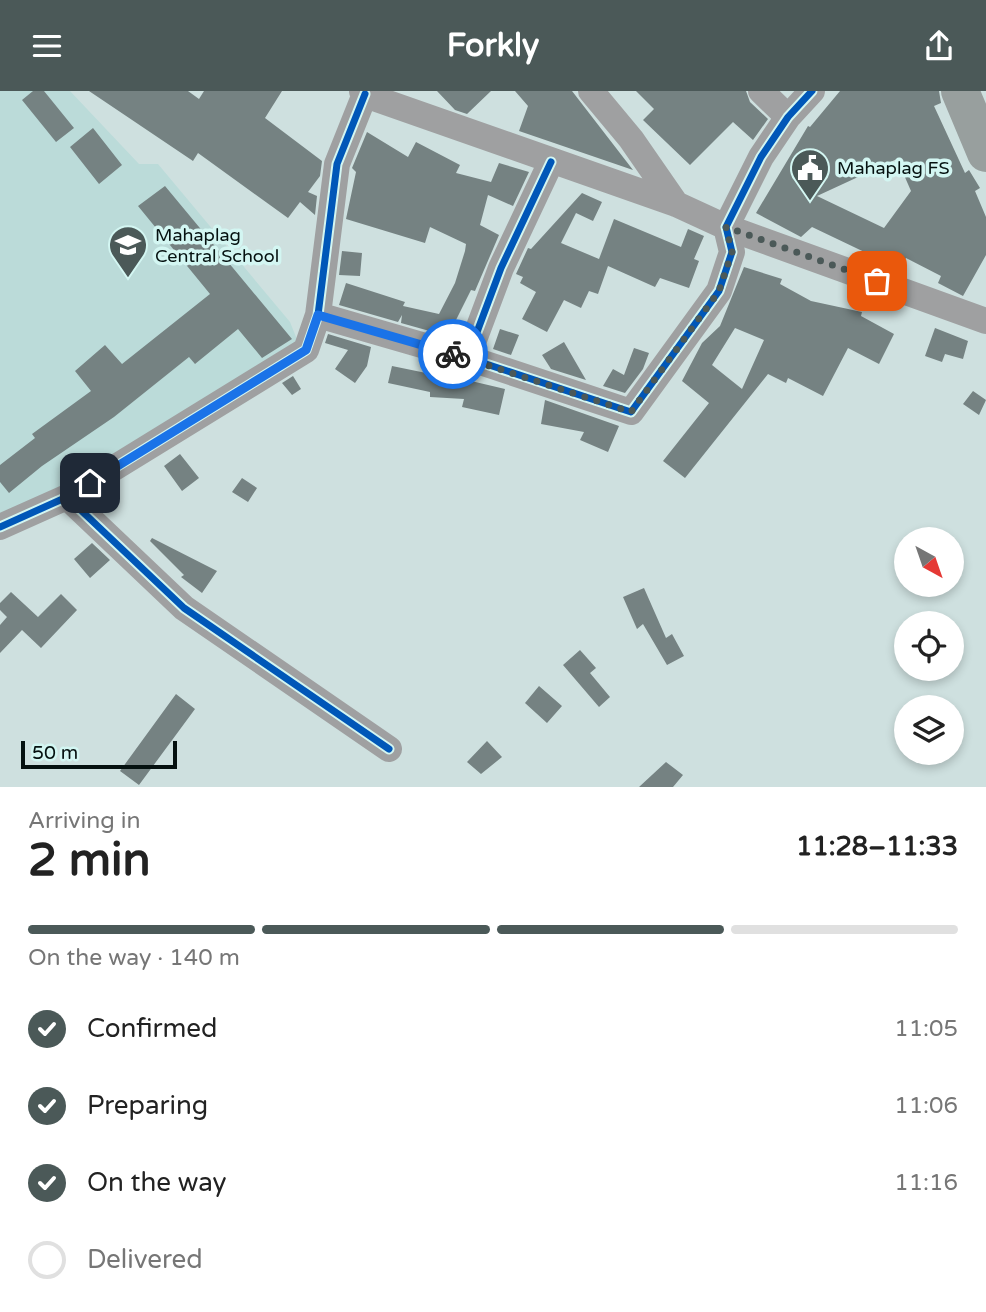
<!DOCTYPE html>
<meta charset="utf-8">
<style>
:root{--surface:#fff;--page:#f2f2f2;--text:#222;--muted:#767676;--line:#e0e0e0;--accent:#4b5958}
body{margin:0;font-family:"Varela Round",sans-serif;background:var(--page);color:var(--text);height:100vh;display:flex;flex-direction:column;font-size:26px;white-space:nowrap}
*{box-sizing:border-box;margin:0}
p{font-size:23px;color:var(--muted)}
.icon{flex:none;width:38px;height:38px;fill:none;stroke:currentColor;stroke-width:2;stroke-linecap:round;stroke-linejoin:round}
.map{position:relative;height:696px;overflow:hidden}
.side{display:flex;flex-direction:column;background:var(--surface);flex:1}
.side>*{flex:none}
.needle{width:46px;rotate:140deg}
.buttons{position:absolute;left:894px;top:436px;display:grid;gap:14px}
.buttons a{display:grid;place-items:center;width:70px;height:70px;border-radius:50%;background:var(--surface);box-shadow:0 4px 10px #0003;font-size:35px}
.scale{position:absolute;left:21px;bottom:18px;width:156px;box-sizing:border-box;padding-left:7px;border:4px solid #051110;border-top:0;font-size:19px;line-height:24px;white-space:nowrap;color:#051110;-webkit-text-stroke:5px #d3f6f2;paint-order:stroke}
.pin{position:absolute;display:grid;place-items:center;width:60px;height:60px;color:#fff;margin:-30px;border-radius:14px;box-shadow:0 4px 10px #0006}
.courier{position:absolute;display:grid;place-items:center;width:70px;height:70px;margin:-35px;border:5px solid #1a73e8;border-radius:50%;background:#fff;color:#222;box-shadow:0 2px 9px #0007}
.head em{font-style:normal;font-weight:700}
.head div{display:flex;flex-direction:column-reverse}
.head{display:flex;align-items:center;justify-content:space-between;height:119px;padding:0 28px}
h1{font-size:46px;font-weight:700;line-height:52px}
.bar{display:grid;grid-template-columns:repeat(4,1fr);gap:10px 7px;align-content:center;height:84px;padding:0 28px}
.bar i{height:9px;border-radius:5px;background:var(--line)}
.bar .current{background:var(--accent)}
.bar p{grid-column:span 4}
ol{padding:0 28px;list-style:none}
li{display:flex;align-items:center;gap:21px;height:77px}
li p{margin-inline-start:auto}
li .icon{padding:7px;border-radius:50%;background:var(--accent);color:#fff;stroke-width:4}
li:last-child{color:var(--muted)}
li i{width:38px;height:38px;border:4px solid var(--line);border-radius:50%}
header{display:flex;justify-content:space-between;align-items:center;height:91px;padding:0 28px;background:var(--accent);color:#fff;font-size:32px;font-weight:700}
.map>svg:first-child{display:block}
.built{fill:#bbdbd9}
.building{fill:#758282;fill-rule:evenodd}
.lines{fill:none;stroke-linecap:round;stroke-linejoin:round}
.minor{stroke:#9fa0a1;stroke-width:26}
.highway{stroke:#989f9e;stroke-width:38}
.cycleway-casing{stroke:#d3f6f2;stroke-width:11}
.cycleway{stroke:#0057b8;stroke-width:7}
.done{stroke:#4b5958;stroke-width:7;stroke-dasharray:0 12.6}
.route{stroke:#1a73e8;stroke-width:9}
.labels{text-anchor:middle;stroke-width:7;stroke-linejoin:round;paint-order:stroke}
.poi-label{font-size:18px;fill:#051110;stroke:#d3f6f2;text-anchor:start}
</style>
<header><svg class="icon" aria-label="menu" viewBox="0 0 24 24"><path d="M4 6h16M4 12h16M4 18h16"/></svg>Forkly<svg class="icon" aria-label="share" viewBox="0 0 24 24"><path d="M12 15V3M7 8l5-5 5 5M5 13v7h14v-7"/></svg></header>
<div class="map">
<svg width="986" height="696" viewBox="0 0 986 696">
<rect width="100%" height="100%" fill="#cee0df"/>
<path class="built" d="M 0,0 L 70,0 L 139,73 L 158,73 L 290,231 L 298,251 L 0,437 Z"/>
<path class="building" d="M 33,0 L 44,0 L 74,37 L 56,51 L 22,9 Z
M 89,0 L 188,0 L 199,8 L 204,0 L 282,0 L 265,27 L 322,70 L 320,85 L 308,101 L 317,105 L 315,124 L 300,111 L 288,127 L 198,62 L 193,70 Z
M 437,0 L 491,0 L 467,23 L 455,19 Z
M 515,0 L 572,0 L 633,79 L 519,40 L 528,15 Z
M 636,0 L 746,0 L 750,11 L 768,28 L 753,49 L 733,31 L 690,74 L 643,29 L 654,18 Z
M 840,0 L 939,0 L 941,12 L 934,15 L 965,82 L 969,79 L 980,97 L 975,100 L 986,126 L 986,164 L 963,205 L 938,192 L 941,185 L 906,167 L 900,178 L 812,136 L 801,146 L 756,122 L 808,35 L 810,36 ZM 897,68 L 911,100 L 884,137 L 817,105 Z
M 93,37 L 122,74 L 99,93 L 70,56 Z
M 367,41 L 408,66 L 416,51 L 460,74 L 456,82 L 491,91 L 499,72 L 529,81 L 513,115 L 488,104 L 480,134 L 499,144 L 475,200 L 471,199 L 456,229 L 463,232 L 458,248 L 401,232 L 402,224 L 398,231 L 339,214 L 346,192 L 405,211 L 403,215 L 439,223 L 455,192 L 465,160 L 466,153 L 430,136 L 425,152 L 346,128 L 356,81 L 352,77 Z
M 165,95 L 292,248 L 262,267 L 238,238 L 195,273 L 189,266 L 114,326 L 42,375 L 9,402 L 0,391 L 0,374 L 35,347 L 32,343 L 91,300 L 75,280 L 105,254 L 122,273 L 210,203 L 138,115 Z
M 582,102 L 602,111 L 593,130 L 576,122 L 561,152 L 599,168 L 614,128 L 681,156 L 688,138 L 704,145 L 694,168 L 699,170 L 689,197 L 660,187 L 655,196 L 608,175 L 598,203 L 589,200 L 581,217 L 564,209 L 547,241 L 522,228 L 536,201 L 520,192 L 523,186 L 516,183 L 528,157 L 531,158 Z
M 342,160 L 362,162 L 360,185 L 339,184 Z
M 744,176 L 782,188 L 780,193 L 811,210 L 862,221 L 861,225 L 894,243 L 879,273 L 848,257 L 823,305 L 788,287 L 786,292 L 768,283 L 685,387 L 663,370 L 709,312 L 682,290 L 702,252 L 720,235 ZM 735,237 L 764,249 L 742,298 L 712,274 Z
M 935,237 L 968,250 L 963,268 L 945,263 L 942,271 L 925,265 Z
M 500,238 L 519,244 L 511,264 L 493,258 Z
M 328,243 L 371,256 L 367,275 L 355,292 L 335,278 L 348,259 L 325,252 Z
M 564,251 L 586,289 L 551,278 L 542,264 Z
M 634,257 L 649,262 L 643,278 L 625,302 L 603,295 L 613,278 L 624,284 Z
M 392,275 L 431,283 L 431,280 L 452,281 L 450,285 L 505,298 L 499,324 L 462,316 L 464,308 L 430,306 L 430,301 L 388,292 Z
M 293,285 L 301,298 L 292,304 L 282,292 Z
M 973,300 L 986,309 L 979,324 L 963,313 Z
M 545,309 L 619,335 L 608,361 L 580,349 L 584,341 L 541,333 Z
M 180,363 L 199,387 L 182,400 L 164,375 Z
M 242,387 L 257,397 L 248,411 L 232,401 Z
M 152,447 L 217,480 L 202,502 L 181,486 L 184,484 L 150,450 Z
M 92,452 L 110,469 L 90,487 L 74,468 Z
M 644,497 L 666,547 L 672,543 L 684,565 L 667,574 L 643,533 L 637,538 L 623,506 Z
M 11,501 L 38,526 L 61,503 L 77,519 L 41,557 L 22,539 L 0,562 L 0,534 L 7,526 L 0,519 L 0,512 Z
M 580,559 L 596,577 L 590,582 L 610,606 L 599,616 L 563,574 Z
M 539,595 L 562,615 L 547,632 L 525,612 Z
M 176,603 L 195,618 L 139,694 L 120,680 Z
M 487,650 L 502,666 L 481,683 L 467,671 Z
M 666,671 L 683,684 L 673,696 L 639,696 Z"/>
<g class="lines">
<path class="minor" d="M 362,0 L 368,5 L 676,113 L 726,136 L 986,230
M 591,0 L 631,48 L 676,113
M 761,0 L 788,26
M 551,71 L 501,177 L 471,257 L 477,270 L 631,321 L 719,200 L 732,161 L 726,136 L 761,66 L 788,26 L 812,0
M 318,224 L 477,270
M 67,406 L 306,259 L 318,224 L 337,73 L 365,3
M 0,436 L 67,406 L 184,517 L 389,658"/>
<path class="highway" d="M 960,0 L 986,62"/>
<defs>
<path id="cycleway" d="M 551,71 L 501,177 L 471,257 L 477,270 L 631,321 L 719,200 L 732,161 L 726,136 L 761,66 L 788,26 L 812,0
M 67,406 L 306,259 L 318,224 L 337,73 L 365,3
M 0,436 L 67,406 L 184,517 L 389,658"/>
</defs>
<use href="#cycleway" class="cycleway-casing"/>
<use href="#cycleway" class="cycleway"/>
</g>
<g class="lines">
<path class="done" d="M 453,263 L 631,321 L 719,200 L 732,161 L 726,136 L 877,190"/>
<path class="route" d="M 90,392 L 306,259 L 318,224 L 453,263"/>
</g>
<defs>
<symbol id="civic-pin" viewBox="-11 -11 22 30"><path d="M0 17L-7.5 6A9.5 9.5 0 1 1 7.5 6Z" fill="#4b5958" stroke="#d3f6f2"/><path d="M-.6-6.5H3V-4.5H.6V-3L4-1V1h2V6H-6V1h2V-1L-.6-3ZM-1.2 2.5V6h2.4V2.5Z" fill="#fff"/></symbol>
<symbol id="school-pin" viewBox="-11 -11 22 30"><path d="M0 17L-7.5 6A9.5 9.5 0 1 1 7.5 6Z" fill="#4b5958" stroke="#d3f6f2"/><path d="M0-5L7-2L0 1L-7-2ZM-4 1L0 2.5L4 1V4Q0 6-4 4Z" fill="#fff"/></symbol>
</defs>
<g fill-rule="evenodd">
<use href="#civic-pin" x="788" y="55" width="44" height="60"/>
<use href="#school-pin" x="106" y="132" width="44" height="60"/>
</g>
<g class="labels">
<g class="poi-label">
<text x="837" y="83">Mahaplag FS</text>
<text x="155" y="150">Mahaplag<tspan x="155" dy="21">Central School</tspan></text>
</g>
</g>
</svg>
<div class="buttons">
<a><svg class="needle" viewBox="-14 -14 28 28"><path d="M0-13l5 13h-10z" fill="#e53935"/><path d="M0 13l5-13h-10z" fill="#767676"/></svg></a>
<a><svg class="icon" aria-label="locate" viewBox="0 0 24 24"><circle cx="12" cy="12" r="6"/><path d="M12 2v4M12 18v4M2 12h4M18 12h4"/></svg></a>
<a><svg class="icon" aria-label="layers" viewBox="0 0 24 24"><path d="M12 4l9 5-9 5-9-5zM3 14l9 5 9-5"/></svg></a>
</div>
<div class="scale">50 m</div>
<div class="pin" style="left:877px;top:190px;background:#ea580c"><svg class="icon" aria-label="bag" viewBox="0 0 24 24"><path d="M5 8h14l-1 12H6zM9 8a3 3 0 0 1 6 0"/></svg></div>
<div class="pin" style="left:90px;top:392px;background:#1f2937"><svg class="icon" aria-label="home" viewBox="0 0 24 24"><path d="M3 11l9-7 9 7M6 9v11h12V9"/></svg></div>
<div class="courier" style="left:453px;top:263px"><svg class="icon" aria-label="bike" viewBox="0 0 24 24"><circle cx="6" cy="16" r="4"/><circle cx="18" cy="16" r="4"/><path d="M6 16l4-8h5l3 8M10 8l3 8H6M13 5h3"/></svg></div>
</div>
<section class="side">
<div class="head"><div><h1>2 min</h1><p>Arriving in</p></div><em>11:28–11:33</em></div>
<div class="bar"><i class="current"></i><i class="current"></i><i class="current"></i><i></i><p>On the way · 140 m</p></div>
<ol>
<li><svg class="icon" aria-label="check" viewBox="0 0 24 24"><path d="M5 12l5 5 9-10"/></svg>Confirmed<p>11:05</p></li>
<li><svg class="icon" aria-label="check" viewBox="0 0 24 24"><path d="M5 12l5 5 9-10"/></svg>Preparing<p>11:06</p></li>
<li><svg class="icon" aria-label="check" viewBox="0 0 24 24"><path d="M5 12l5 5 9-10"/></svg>On the way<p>11:16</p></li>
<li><i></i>Delivered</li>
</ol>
</section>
